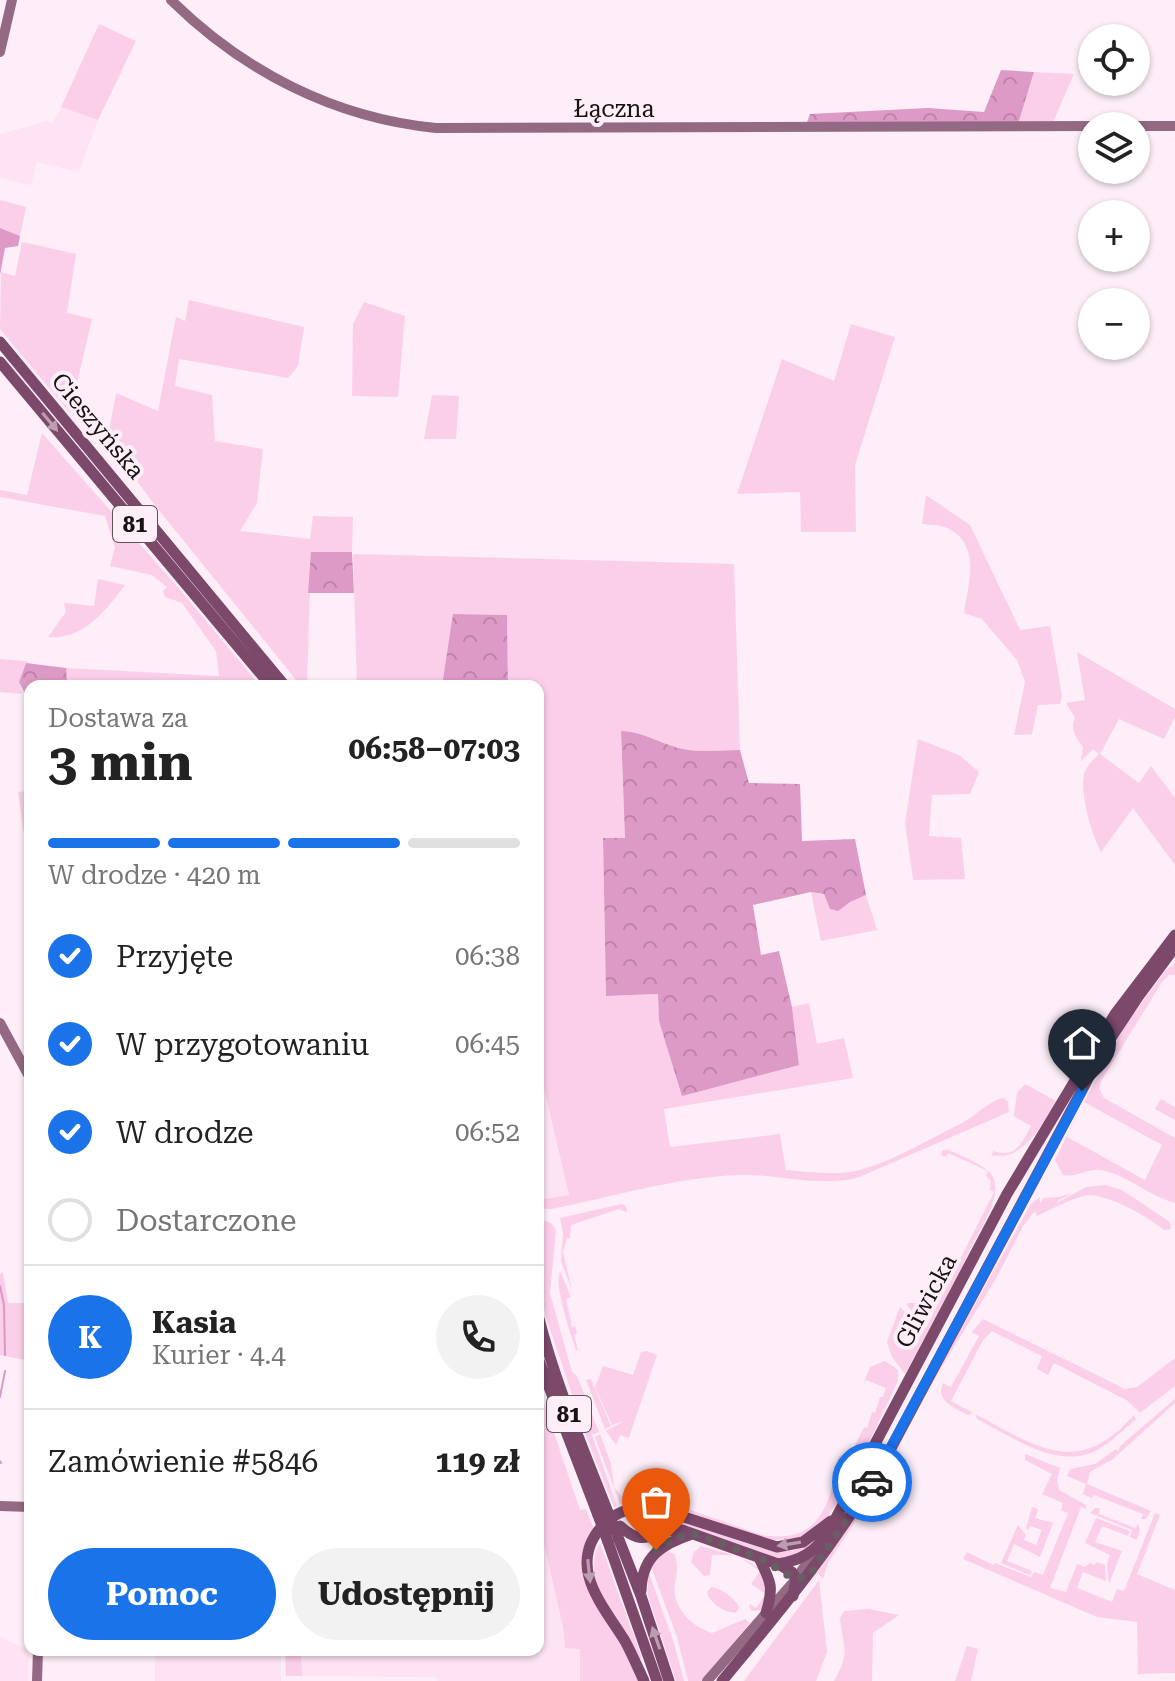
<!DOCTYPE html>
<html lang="pl">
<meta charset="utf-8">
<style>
:root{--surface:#fff;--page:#f2f2f2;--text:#222;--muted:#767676;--line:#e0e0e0;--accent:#1a73e8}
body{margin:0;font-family:"Roboto Serif",serif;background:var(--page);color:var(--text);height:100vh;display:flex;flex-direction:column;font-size:30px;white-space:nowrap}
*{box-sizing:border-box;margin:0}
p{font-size:26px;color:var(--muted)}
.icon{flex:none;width:44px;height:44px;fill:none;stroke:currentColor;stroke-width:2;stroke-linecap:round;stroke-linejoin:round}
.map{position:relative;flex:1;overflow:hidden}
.details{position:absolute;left:24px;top:680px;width:520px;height:976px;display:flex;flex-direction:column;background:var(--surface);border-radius:16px;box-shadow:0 2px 6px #0004}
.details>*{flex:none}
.buttons{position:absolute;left:1078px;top:24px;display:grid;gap:16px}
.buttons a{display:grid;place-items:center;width:72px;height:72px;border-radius:50%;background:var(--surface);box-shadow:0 2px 6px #0004;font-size:40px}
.pin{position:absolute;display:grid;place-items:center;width:68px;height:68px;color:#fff;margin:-82px -34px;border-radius:50% 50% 50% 0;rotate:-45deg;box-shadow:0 0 8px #0007}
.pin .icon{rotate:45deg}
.courier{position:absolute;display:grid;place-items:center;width:80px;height:80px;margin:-40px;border:6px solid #1a73e8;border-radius:50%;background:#fff;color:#222;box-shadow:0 2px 10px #0007}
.summary em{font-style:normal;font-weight:700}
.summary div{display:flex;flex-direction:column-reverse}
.summary{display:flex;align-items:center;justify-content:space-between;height:136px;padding:0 24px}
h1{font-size:52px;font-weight:700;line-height:60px}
.bar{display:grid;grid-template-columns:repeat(4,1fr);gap:12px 8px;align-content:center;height:96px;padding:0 24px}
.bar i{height:10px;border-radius:6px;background:var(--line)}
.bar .selected{background:var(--accent)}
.bar p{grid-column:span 4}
.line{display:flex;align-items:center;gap:20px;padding:0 24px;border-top:2px solid var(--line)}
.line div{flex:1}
.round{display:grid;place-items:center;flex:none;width:84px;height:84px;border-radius:42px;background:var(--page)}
ol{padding:0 24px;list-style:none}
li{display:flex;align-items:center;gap:24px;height:88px}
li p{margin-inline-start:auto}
li .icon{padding:8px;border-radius:50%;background:var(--accent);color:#fff;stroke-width:4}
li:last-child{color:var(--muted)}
li i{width:44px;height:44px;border:4px solid var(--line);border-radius:50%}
.action{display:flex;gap:16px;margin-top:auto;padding:16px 24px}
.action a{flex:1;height:92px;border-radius:48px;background:var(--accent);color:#fff;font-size:32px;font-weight:700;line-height:92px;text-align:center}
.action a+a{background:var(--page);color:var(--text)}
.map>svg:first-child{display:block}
.built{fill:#fde3f3}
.green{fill:#fbcfea}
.forest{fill:url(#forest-crowns)}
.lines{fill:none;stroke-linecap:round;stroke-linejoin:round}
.stream{stroke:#db98c4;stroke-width:2}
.secondary{stroke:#946984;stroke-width:10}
.primary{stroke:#7c496b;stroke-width:11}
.primary-bridge{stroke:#7c496b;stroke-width:11}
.oneway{fill:#bc9cb1}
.done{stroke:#685f64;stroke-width:8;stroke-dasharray:0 14.4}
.route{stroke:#1a73e8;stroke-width:10}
.labels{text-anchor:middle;stroke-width:8;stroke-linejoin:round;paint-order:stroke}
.shield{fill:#fdeef7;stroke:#5d5459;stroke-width:2}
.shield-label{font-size:22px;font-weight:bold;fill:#181215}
.street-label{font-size:24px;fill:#181215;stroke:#fdeef7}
</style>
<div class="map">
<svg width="1175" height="1681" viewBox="0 0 1175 1681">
<defs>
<pattern id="forest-crowns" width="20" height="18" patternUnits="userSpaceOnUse" patternTransform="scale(2)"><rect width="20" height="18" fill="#dd9ac6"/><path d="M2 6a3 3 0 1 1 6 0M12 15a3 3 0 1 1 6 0" fill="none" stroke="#bd84a9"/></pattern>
</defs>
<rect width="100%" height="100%" fill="#fdeef7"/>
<path class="built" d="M 61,107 L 98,120 L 79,172 L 37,162 L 31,185 L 0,178 L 0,134 L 47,121 L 52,123 Z
M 538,1063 L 569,1196 L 538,1200 Z
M 538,1518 L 563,1627 L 565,1648 L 580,1648 L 580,1681 L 437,1681 L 436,1677 L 302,1676 L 301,1650 L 538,1650 Z
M 0,1637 L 29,1650 L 28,1681 L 0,1681 Z
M 281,1651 L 281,1681 L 155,1681 L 155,1655 Z"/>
<path class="green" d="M 99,24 L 136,41 L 98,120 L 61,107 Z
M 1034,72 L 1074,74 L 1053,122 L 1018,124 Z
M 0,200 L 26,207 L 20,236 L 0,228 Z
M 22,242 L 76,254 L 67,313 L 92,319 L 70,413 L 0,329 L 1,272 L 15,276 Z
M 189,300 L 304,327 L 298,366 L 288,378 L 179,359 L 175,386 L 212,395 L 215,441 L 263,449 L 257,503 L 240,531 L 310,539 L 313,516 L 353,517 L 352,552 L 311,553 L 307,686 L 301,686 L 154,504 L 107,441 L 116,393 L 158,411 L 176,317 L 185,321 Z
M 364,302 L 405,316 L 398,397 L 352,396 L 353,324 Z
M 851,324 L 895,337 L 855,465 L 856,532 L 801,532 L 800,492 L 737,494 L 782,359 L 834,381 Z
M 432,395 L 459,396 L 456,439 L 424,439 Z
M 42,433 L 182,592 L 260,686 L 63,686 L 67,680 L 66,668 L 219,676 L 216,651 L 182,603 L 165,597 L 163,591 L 167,587 L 152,575 L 110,566 L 115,547 L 105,516 L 0,497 L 0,490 L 27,495 Z
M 926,495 L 970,525 L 1020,630 L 1050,626 L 1062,696 L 1060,704 L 1038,705 L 1032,734 L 1014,735 L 1025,682 L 1017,660 L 982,619 L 964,613 C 968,584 982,544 947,528 C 940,525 930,525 922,524 Z
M 353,554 L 734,564 L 740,750 C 724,750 705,752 689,750 C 665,747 644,731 621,731 L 625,838 L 603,838 L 606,996 L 658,994 L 659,1021 L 799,1065 L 792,1007 L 809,1003 L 817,1044 L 844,1038 L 853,1078 L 664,1109 L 670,1147 L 780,1134 L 786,1170 C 810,1172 837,1176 860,1170 C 896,1160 929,1139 962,1123 C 975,1116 990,1100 1004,1098 L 1008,1102 L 1009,1112 L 857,1178 C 818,1187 780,1174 740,1175 C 677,1177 612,1197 551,1209 L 538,1208 L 538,1200 L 569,1195 L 538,1063 L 538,686 L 508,686 L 507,615 L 454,614 L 442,686 L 357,686 Z
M 98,579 L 125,585 C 106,610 84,640 48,637 L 66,612 L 64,603 L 94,606 Z
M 1077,652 L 1175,709 L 1175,717 L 1164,739 L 1119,719 L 1100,754 L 1139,783 L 1151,766 L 1175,798 L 1175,865 L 1133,808 L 1101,852 C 1092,835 1080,795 1084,775 C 1086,766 1093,760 1099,754 L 1093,749 L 1081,761 L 1083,747 C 1077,739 1069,729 1075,718 L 1066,703 L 1085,700 Z
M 0,659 L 27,661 L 19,682 L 23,694 L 0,692 Z
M 918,739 L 959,755 L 979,772 L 970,794 L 932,795 L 929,836 L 961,838 L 965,879 L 913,880 L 905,823 Z
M 30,791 L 30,877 L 18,792 Z
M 811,892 L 824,894 L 830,909 L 866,895 L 877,930 L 821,941 Z
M 1175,963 L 1175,975 L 1169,975 L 1162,982 L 1101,1081 L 1099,1088 L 1104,1098 L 1175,1138 L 1175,1203 C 1150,1196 1130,1178 1106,1171 C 1090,1166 1078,1178 1063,1175 L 1055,1160 L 1081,1106 L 1067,1137 L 1145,1180 L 1162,1145 L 1084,1102 L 1125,1026 L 1165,971 Z
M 1025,1084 L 1056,1101 C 1042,1124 1024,1162 991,1155 L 994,1151 C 1015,1159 1022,1143 1031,1126 L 1014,1116 L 1017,1093 Z
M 1161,1099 L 1175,1107 L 1175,1120 L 1155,1109 Z
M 943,1150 L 949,1150 C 961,1156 978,1162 988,1171 C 1013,1193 967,1244 962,1269 L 905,1374 L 892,1357 L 887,1342 L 900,1307 L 914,1321 L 926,1328 L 937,1305 L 931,1302 L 923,1319 L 914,1314 L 907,1305 L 908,1303 L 920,1303 L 925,1292 L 932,1300 L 935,1297 L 940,1299 L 994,1192 L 990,1190 L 991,1181 L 986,1176 L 988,1171 L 948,1153 L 946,1157 L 941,1155 Z
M 1105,1185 L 1122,1190 L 1170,1222 L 1171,1229 L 1164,1230 C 1148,1217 1104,1191 1084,1196 C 1068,1200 1052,1209 1037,1216 L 1035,1211 L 1023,1226 L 998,1275 L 924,1396 L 879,1486 L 828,1563 L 823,1579 L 818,1573 L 808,1586 L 866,1499 L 1031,1204 L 1040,1197 L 1040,1203 L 1044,1198 L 1059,1197 L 1073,1193 L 1057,1201 L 1057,1203 L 1086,1187 Z
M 622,1204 L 626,1206 L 627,1212 L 619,1209 L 571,1225 L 570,1238 L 567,1238 L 563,1252 L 572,1290 L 561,1261 L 563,1233 L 560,1218 Z
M 542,1220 L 551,1223 L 556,1230 L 550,1293 L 572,1372 L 577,1376 L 599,1432 L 592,1435 L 617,1506 L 614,1507 L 585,1433 L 546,1317 L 538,1284 L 538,1222 Z
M 560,1271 L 571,1297 L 566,1299 L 572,1327 L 575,1326 L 577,1334 L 574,1335 L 578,1350 L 583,1351 L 576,1350 C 570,1331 554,1288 560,1271 Z
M 3,1272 L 8,1303 L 30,1303 L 30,1361 L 0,1355 L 0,1274 Z
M 983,1319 L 1125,1389 L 1137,1387 L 1175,1358 L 1175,1386 L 1140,1413 L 1128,1401 L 1054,1363 L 1048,1375 L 1037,1369 L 1042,1356 L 992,1331 L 983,1340 L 951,1401 L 973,1413 L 968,1415 C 955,1408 935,1401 943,1383 L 951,1387 L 979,1336 L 972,1332 Z
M 647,1351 L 657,1355 L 656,1358 L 627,1443 L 628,1438 L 620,1435 L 616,1445 L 606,1431 L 624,1421 L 612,1425 L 595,1387 L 603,1366 L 633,1375 L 641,1352 Z
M 885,1361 L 898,1370 L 898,1381 L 856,1470 L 838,1502 L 827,1517 L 803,1538 L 772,1540 L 656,1503 L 620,1504 L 595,1437 L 600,1434 L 611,1464 L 614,1487 L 623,1498 L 633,1499 L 651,1496 L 762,1535 C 821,1545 830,1503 839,1456 L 842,1455 L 840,1460 L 847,1462 L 864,1427 L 867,1428 L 872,1412 L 875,1413 L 880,1397 L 883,1397 L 886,1388 L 866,1380 L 863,1385 L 870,1367 Z
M 591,1379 L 611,1426 L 605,1429 L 586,1380 Z
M 538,1385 L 580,1510 L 586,1509 L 594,1530 L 582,1561 L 584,1580 L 591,1598 L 631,1660 L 639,1681 L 580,1681 L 580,1649 L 565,1648 L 563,1627 L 538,1518 Z
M 1175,1399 L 1175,1403 L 1113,1459 L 1090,1472 L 1087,1484 L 1151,1511 L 1146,1519 L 1141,1519 L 1143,1514 L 1094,1495 L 1092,1498 L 1083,1494 L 1086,1484 L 1067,1476 L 1070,1469 L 1095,1464 L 1116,1449 L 1118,1451 L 1120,1446 Z
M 975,1414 C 1038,1447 1077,1479 1134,1415 L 1136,1419 C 1124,1429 1112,1442 1097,1450 C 1058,1471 1011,1436 977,1419 Z
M 1025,1454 L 1060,1468 L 1057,1481 L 1059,1490 L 1086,1505 L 1086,1509 L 1081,1507 L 1050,1588 L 1066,1592 L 1077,1564 L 1085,1567 L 1090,1563 L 1095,1565 L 1096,1562 L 1105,1565 L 1106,1581 L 1083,1572 L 1077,1588 L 1112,1602 L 1117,1589 L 1124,1591 L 1155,1513 L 1160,1515 L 1137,1574 L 1175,1590 L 1175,1673 L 1138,1674 L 1137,1622 L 1097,1617 L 963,1559 L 967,1552 L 993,1565 L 995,1563 L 1031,1577 L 1034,1572 L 1043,1575 L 1068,1513 L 1061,1510 L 1063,1503 L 1042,1494 L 1052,1474 L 1025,1460 Z
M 1032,1507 L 1038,1509 L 1035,1518 L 1053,1523 L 1040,1557 L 1014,1544 L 1007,1561 L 1032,1571 L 1030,1575 L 1001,1563 L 1018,1525 L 1026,1535 L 1024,1540 L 1036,1545 L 1042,1530 L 1030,1526 L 1028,1530 L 1026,1528 Z
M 1095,1508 L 1100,1508 L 1099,1514 L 1135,1528 L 1138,1524 L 1140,1530 L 1137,1540 L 1130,1537 L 1132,1530 L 1090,1513 Z
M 648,1513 L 659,1514 L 768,1550 L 792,1551 L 817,1542 L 787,1559 L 777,1558 L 685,1525 L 646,1535 L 637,1532 L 626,1517 Z
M 1096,1518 L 1130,1531 L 1128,1536 L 1102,1526 L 1095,1542 L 1122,1551 L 1109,1584 L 1107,1564 L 1110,1555 L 1085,1543 Z
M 600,1543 L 642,1658 L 639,1660 C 620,1628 578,1581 600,1543 Z
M 701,1546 L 733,1555 L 712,1555 L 710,1575 L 704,1576 L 691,1562 L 694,1552 Z
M 665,1550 L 674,1554 C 679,1565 677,1574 675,1585 C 672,1608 692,1627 712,1633 L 745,1619 L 750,1623 L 701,1681 L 688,1681 L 677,1637 L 650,1564 Z
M 742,1559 C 765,1567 778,1587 762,1610 L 752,1611 L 749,1607 L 750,1604 L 756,1608 L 766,1594 L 751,1584 L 760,1571 Z
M 648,1570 L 674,1643 L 684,1681 L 676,1681 L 648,1596 Z
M 819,1580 L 827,1652 L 816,1681 L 744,1681 Z
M 711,1587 C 721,1588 735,1598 739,1607 L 737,1612 C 727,1615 709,1603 707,1592 Z
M 868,1609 L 899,1615 L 873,1633 L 872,1681 L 834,1681 C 851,1651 843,1650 840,1618 L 844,1611 Z
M 967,1646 L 978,1649 L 971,1681 L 955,1681 Z
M 285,1650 L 301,1650 L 302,1676 L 286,1676 Z"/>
<path class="forest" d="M 1001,70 L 1034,72 L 1018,124 L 807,122 L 810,114 L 928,108 L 984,112 Z
M 0,228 L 20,236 L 18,246 L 5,248 L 0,275 Z
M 311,552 L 352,552 L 354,593 L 308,593 Z
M 453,614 L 507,615 L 508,686 L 442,686 Z
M 26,663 L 66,668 L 67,680 L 63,686 L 30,686 L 30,693 L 24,692 L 19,682 Z
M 621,731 C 644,731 665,747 689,750 C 705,752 724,750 740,750 L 749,783 L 800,784 L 802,841 L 855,839 L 866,895 L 850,902 L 838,911 L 830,909 L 824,894 L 811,892 L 753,905 L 761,955 L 779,951 L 792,1007 L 799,1065 L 682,1096 L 659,1021 L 658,994 L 606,996 L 603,838 L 625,838 Z"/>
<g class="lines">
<path class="stream" d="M 0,1286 L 4,1305 L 5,1355
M 0,1397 L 5,1371
M 0,1461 L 1,1463"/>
<path class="secondary" d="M 171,0 C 243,71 334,118 436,128 L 1092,126
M 0,52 L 12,0
M 1136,126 L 1175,126
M 0,1023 L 30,1078
M 0,1506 L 30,1507
M 37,1681 L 38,1650
M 707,1681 L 796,1579 L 814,1552"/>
<path class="primary" d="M 0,342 L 285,686
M 0,362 L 271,686
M 538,1315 C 555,1382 582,1446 607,1510
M 538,1358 L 598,1515
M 620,1526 C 646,1551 656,1527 682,1530 L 778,1564 L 792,1572 L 796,1579 L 793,1596
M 616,1532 L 641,1596 L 669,1681
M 608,1542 L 657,1681
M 759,1558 C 771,1582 774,1587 766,1613
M 778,1564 C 802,1560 813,1553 828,1533 L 1007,1194 L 1115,1014 L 1175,935
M 641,1591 C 642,1556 662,1544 692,1534
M 644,1681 C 638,1668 632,1654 625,1641 C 602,1604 565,1565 604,1524 C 618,1510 637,1506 656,1508 L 777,1547 L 803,1542 L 831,1521
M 722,1681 C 782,1609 834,1546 882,1465 L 1105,1047 L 1138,997 L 1175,947"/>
<path class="primary-bridge" d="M 607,1510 L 616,1532
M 598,1515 L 608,1542"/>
</g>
<defs><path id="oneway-solid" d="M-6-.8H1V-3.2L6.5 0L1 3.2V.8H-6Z" transform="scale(2)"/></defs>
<g class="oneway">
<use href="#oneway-solid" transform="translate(50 422) rotate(50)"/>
<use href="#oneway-solid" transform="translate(789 1544) rotate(171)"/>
<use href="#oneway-solid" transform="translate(589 1571) rotate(84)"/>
<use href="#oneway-solid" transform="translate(656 1638) rotate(-109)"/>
</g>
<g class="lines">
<path class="done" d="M 656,1550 C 665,1543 679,1535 691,1534 C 698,1534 755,1555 763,1560 C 780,1568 788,1582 809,1576 L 872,1482"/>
<path class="route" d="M 872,1482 L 1082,1091"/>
</g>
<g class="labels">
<g class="shield">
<rect x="113" y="506" width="44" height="36" rx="6"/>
<rect x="547" y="1396" width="44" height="36" rx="6"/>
</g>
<g class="shield-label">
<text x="135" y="532">81</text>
<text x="569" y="1422">81</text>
</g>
<g class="street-label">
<text x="614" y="117">Łączna</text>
<text transform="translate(98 426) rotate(50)" y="8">Cieszyńska</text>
<text transform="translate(926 1301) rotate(-62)" y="8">Gliwicka</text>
</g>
</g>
</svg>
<div class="buttons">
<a><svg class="icon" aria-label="locate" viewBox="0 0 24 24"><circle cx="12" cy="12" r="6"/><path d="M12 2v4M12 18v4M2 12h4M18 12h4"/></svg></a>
<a><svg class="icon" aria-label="layers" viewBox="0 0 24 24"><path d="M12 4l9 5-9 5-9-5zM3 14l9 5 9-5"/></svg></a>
<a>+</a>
<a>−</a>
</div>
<div class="pin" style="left:656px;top:1550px;background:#ea580c"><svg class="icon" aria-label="bag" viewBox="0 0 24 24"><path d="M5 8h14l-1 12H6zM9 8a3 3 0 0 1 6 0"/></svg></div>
<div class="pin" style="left:1082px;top:1091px;background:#1f2937"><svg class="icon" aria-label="home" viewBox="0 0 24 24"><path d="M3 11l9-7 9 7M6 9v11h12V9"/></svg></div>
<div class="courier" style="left:872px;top:1482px"><svg class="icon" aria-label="car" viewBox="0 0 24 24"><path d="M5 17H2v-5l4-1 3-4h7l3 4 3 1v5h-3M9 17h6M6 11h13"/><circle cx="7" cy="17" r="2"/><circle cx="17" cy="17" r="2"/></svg></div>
<section class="details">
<div class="summary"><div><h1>3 min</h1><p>Dostawa za</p></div><em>06:58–07:03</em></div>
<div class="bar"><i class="selected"></i><i class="selected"></i><i class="selected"></i><i></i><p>W drodze · 420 m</p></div>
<ol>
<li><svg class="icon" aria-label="check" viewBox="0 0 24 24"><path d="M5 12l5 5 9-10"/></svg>Przyjęte<p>06:38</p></li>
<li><svg class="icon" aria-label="check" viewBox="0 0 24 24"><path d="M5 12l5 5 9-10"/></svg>W przygotowaniu<p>06:45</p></li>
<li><svg class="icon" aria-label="check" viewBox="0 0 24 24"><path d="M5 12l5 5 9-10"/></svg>W drodze<p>06:52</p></li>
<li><i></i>Dostarczone</li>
</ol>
<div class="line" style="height:144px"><b class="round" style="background:var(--accent);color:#fff">K</b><div><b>Kasia</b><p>Kurier · 4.4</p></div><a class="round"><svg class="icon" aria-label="phone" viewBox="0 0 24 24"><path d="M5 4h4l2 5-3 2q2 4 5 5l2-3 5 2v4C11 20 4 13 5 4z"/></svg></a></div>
<div class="line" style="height:104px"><div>Zamówienie #5846</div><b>119 zł</b></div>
<div class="action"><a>Pomoc</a><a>Udostępnij</a></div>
</section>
</div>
